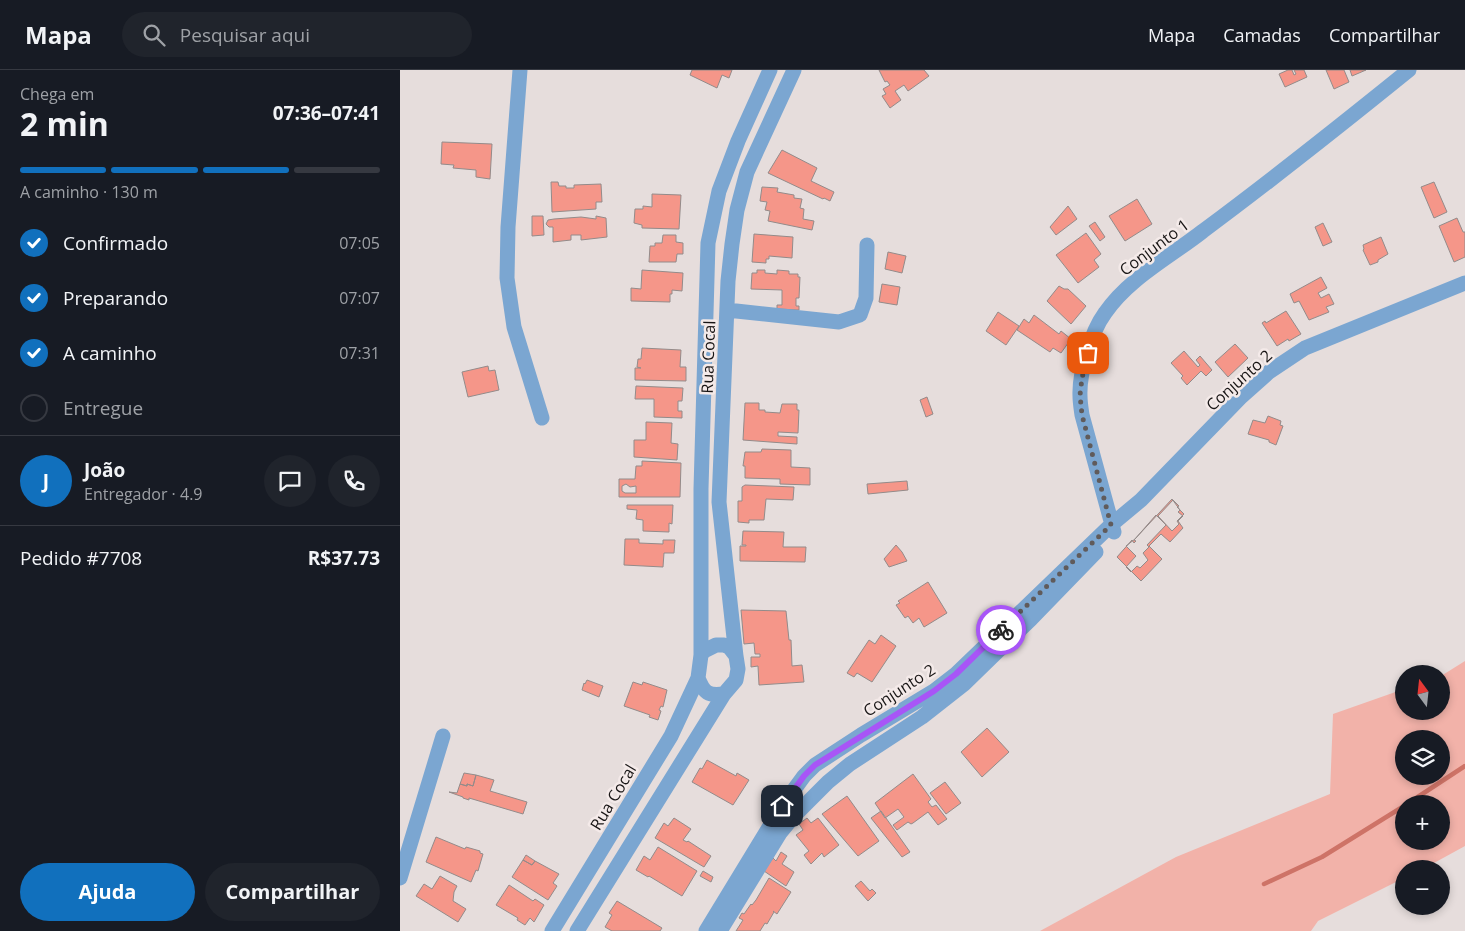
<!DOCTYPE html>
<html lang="pt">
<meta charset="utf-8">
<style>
:root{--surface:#171b24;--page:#20242c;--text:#f1f3f6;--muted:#9ea1a6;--line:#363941;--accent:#1170bd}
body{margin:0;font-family:"Open Sans",sans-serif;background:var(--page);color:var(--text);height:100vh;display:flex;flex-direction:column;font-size:19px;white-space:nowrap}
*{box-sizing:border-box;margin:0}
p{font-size:16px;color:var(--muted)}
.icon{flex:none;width:28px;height:28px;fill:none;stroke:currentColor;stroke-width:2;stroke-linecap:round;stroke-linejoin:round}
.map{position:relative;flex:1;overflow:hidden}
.side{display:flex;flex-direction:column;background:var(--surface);width:400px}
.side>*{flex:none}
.needle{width:32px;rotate:345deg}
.controls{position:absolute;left:995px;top:595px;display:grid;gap:10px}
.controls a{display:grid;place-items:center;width:55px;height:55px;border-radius:50%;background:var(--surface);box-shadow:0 2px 8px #0003;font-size:25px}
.pin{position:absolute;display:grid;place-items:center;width:42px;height:42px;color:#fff;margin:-21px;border-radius:10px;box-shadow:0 2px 8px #0006}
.courier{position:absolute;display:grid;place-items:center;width:50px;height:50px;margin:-25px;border:4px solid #a855f7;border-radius:50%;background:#fff;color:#222;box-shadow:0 1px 6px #0007}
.headline em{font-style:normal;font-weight:700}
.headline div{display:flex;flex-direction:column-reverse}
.headline{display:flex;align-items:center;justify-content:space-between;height:85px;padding:0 20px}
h1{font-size:32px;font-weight:700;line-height:38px}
.bar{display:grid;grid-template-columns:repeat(4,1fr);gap:8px 5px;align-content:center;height:60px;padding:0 20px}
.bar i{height:6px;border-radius:4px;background:var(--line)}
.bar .on{background:var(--accent)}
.bar p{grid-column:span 4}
.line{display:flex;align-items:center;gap:12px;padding:0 20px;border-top:1px solid var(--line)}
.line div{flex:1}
.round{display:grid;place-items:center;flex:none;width:52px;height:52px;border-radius:26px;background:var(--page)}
ol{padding:0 20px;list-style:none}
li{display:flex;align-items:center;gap:15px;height:55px}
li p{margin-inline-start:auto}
li .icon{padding:5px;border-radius:50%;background:var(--accent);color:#fff;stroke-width:4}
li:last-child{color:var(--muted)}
li i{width:28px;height:28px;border:2px solid var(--line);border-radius:50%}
.button{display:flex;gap:10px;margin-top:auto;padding:10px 20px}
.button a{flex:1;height:58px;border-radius:30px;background:var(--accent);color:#fff;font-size:20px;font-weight:700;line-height:58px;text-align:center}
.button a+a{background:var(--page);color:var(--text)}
header{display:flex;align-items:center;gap:30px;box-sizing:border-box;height:70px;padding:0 25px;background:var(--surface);border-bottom:1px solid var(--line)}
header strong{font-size:24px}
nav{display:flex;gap:28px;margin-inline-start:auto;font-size:18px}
.search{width:350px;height:45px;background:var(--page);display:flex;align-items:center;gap:12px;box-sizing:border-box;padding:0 18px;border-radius:28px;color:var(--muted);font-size:19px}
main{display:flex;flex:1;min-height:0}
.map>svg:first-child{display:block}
.green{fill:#f2b2a9;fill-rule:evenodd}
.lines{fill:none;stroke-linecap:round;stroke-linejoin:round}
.stream{stroke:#ce7367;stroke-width:4.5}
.building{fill:#f59689;stroke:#938b8a;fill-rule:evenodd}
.street{stroke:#7ba6d1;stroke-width:15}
.done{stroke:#605b5b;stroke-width:5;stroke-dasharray:0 9}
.route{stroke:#a855f7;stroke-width:6}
.labels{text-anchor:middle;stroke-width:5;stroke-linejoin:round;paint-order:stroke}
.street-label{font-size:16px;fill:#181515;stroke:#f4eae9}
</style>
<header>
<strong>Mapa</strong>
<div class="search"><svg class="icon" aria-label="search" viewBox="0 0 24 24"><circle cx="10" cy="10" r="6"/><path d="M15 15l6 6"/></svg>Pesquisar aqui</div>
<nav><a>Mapa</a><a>Camadas</a><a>Compartilhar</a></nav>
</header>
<main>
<section class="side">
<div class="headline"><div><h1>2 min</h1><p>Chega em</p></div><em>07:36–07:41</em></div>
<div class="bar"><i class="on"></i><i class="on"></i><i class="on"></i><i></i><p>A caminho · 130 m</p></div>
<ol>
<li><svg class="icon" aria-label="check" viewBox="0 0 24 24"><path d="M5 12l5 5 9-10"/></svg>Confirmado<p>07:05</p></li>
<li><svg class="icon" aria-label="check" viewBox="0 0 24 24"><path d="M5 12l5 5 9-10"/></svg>Preparando<p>07:07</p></li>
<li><svg class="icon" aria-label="check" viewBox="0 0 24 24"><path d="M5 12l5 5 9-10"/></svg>A caminho<p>07:31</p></li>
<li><i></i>Entregue</li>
</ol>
<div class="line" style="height:90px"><b class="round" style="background:var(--accent);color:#fff">J</b><div><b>João</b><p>Entregador · 4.9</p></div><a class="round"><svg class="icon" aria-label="chat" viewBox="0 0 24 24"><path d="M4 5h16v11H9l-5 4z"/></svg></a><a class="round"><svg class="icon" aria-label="phone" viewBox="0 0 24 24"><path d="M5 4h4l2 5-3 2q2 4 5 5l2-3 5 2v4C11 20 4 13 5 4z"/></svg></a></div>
<div class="line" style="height:65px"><div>Pedido #7708</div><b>R$37.73</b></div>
<div class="button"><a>Ajuda</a><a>Compartilhar</a></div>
</section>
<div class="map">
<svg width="1065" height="861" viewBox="0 0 1065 861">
<rect width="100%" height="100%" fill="#e6dddc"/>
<path class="green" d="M 1065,591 L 1065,776 L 1023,799 L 1004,799 L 1004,808 L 918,851 L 911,861 L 640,861 L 776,787 L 930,724 L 933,644 L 1004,619 L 1004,641 L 1041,641 L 1041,606 ZM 1004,669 L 1041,669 L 1041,706 L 1004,706 ZM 1004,734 L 1041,734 L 1041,771 L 1004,771 Z"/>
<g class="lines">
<path class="stream" d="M 1007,734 L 1065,696
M 864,814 L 922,787 L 1004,736"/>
</g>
<path class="building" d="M 292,0 L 332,0 L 329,8 L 322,5 L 317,18 L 290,5 Z
M 479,0 L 524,0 L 529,6 L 508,21 L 504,15 L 495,21 L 501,30 L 490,38 L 482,26 L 486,24 L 483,19 L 490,15 L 487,11 L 485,12 Z
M 888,0 L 892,0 L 894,5 L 896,4 L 894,0 L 904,0 L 907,7 L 885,17 L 879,4 Z
M 926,0 L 944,0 L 949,12 L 934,19 Z
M 950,0 L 966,0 L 952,6 Z
M 42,72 L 92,74 L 90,109 L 76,107 L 76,100 L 53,98 L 54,95 L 41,94 Z
M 382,80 L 417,98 L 411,111 L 434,122 L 430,131 L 424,128 L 423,129 L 368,103 Z
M 151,112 L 158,112 L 159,116 L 166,116 L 166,118 L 174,118 L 174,115 L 201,114 L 202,132 L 196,132 L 196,139 L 152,142 Z
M 1034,112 L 1047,142 L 1034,148 L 1021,117 Z
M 362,117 L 378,118 L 377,122 L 394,125 L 394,128 L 402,129 L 400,138 L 404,139 L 403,149 L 414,151 L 412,160 L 368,151 L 370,141 L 365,140 L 367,132 L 360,131 Z
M 252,124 L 281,125 L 279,159 L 242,158 L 242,155 L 234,153 L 235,139 L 243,139 L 243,136 L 252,137 Z
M 737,129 L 752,154 L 725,171 L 709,146 Z
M 668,136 L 677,149 L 656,165 L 650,157 Z
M 132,146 L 143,146 L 144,165 L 132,166 Z
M 196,146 L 206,148 L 207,167 L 181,170 L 181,165 L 171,165 L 171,170 L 153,172 L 153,157 L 149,157 L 146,154 L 148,150 L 154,149 L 181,147 L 196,149 Z
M 1057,148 L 1063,162 L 1065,162 L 1065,187 L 1054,192 L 1039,156 Z
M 695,152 L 705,167 L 700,171 L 689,156 Z
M 923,153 L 932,172 L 923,176 L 915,157 Z
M 686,163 L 701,184 L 694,190 L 699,197 L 678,213 L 656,185 Z
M 354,164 L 393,167 L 392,188 L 369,186 L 369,189 L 366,189 L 366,193 L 352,192 Z
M 263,165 L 276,165 L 276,172 L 283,173 L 283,184 L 277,184 L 276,192 L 249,192 L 250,176 L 255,176 L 255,173 L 262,173 Z
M 981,167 L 988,184 L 978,190 L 978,192 L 970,195 L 963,180 L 964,179 L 963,175 Z
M 488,182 L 506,186 L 502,203 L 485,199 Z
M 242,200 L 283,203 L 282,221 L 272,220 L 272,224 L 270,224 L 270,232 L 231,231 L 231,218 L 241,219 Z
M 357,200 L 365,200 L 365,203 L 377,204 L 377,200 L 389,201 L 389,204 L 398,204 L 398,207 L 400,207 L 399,228 L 396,228 L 396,236 L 399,236 L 399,240 L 377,239 L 377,235 L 382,235 L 382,220 L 351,219 L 352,203 L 357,203 Z
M 921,207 L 927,218 L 918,223 L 921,228 L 929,224 L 934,234 L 926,237 L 929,242 L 909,250 L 899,231 L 894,233 L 890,224 Z
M 482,214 L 500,217 L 497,235 L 479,232 Z
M 659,216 L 664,219 L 668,219 L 686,236 L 671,254 L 647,231 Z
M 886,241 L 901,264 L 889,271 L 888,269 L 877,276 L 862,253 L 865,251 L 866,253 Z
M 598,242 L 619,256 L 606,275 L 586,261 Z
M 634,245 L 659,264 L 661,261 L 671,269 L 661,283 L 653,278 L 650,282 L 617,260 L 624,249 L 629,253 Z
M 835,274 L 848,288 L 828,307 L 815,292 Z
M 242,278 L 281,280 L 280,297 L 286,297 L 286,311 L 235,310 L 235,298 L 241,298 L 237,297 L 238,289 L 241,289 Z
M 784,281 L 798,297 L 800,295 L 796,290 L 800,286 L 812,300 L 806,306 L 801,301 L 787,315 L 781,308 L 783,306 L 771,293 Z
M 88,296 L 89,301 L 95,300 L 99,320 L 68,327 L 62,302 Z
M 236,316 L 283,318 L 282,331 L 278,331 L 278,341 L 282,341 L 282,348 L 254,347 L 254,329 L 235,329 Z
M 527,327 L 533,344 L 526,347 L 520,330 Z
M 345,333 L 359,333 L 359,340 L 365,340 L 365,342 L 380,343 L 382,334 L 397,334 L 397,340 L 399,340 L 398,363 L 378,362 L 378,366 L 397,367 L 397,374 L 343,370 Z
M 868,346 L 881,351 L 880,355 L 883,356 L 876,375 L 869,372 L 869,370 L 848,364 L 853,350 L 865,353 Z
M 246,352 L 272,353 L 271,373 L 278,374 L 277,390 L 234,387 L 234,370 L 246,370 Z
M 362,379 L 391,380 L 391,397 L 410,398 L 410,415 L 380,414 L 380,409 L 345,408 L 345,396 L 343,396 L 345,382 L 361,382 Z
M 242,391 L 281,393 L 280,427 L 219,427 L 219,409 L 235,409 L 236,396 L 242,396 ZM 226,414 L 230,417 L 236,416 L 236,423 L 225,423 L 222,421 L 222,416 Z
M 507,411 L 508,420 L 468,424 L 467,414 Z
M 345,415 L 394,417 L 393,430 L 366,429 L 364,450 L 349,450 L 349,453 L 338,452 L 338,431 L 342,431 L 342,417 Z
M 772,429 L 780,440 L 778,442 L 783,446 L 778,451 L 783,458 L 770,472 L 761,464 L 749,476 L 762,489 L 741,511 L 717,487 L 732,470 L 734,473 L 736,471 L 734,470 Z
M 773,430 L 779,436 L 777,437 L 784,444 L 777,451 L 779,454 L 772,461 L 758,446 Z
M 227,435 L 273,435 L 272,454 L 269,453 L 269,462 L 243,461 L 243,450 L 236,449 L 237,440 L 227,439 Z
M 756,445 L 766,455 L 747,475 L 749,477 L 743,483 L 748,490 L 740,498 L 737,496 L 731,502 L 726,497 L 736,486 L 726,476 L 735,469 Z
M 343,461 L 384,462 L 383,477 L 406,477 L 405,492 L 340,491 L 340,476 L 346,476 L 346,475 L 342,475 Z
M 225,469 L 239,469 L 239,473 L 263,474 L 263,470 L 275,470 L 274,483 L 264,483 L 263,497 L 224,495 Z
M 496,475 L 502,482 L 507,491 L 489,497 L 484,489 Z
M 528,512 L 547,543 L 524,557 L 519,548 L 513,553 L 508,546 L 505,548 L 496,535 L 500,533 L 498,531 Z
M 341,540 L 386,541 L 389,570 L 391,570 L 392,596 L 402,595 L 404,612 L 359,615 L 358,596 L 351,597 L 351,587 L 360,587 L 360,584 L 355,584 L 354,573 L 344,574 Z
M 481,565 L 496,576 L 472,612 L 457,603 L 454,607 L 447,603 L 469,570 L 475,574 Z
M 187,610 L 203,616 L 199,627 L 182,620 L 184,613 L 185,614 Z
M 233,612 L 242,615 L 243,612 L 267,620 L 263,637 L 261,636 L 259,640 L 261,641 L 258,650 L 249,647 L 250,645 L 224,636 Z
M 587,658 L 609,682 L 582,707 L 561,682 Z
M 307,690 L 336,706 L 337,703 L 349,710 L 333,735 L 292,712 L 300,698 L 302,699 Z
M 64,703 L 76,705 L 73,716 L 67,714 L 67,716 L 60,714 Z
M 513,704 L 531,729 L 528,732 L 532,737 L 536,735 L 547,749 L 538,755 L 528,742 L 513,753 L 511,754 L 508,752 L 497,760 L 493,755 L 504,747 L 498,739 L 485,748 L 475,733 Z
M 76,705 L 94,710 L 90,721 L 127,732 L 123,744 L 69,728 L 69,730 L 63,728 L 63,727 L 49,722 L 57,723 L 60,714 L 67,716 L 67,714 L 73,716 Z
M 545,712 L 561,733 L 546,744 L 530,723 Z
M 447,726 L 479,771 L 458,786 L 422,744 Z
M 481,741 L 510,782 L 502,787 L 471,748 Z
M 274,748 L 291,759 L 283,770 L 287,772 L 288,771 L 311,786 L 304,797 L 255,768 L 264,753 L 268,756 Z
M 407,748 L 411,753 L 418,748 L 439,775 L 424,787 L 422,783 L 411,794 L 404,785 L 409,781 L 396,765 L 403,760 L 399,754 Z
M 36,767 L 65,779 L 66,777 L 80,781 L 80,783 L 83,784 L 78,801 L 76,800 L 71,812 L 26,792 Z
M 258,777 L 297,801 L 282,826 L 249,806 L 248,807 L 236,800 L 244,786 L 250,790 Z
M 381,782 L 387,786 L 382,794 L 394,802 L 386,816 L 364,801 L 373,788 L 376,791 Z
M 126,785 L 135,791 L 132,795 L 123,790 Z
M 123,790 L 132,795 L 135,791 L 159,804 L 153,813 L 157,816 L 148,830 L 112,807 Z
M 303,801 L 313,807 L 311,812 L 300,806 Z
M 40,806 L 57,816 L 54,822 L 53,831 L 66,839 L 58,852 L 16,826 L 24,814 L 32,819 Z
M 369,808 L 391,822 L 377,844 L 373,841 L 374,842 L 367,854 L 365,853 L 360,861 L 336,861 L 343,850 L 339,848 L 342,843 L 344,844 L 351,834 L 352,835 L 356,830 Z
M 461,811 L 470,821 L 472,819 L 476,823 L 468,831 L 455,816 Z
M 109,815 L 133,831 L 135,829 L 144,835 L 134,852 L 130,848 L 125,855 L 117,850 L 118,848 L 96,835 Z
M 217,831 L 262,858 L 260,861 L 212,861 L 205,857 L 212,845 L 209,843 Z"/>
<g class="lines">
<path class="street" d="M 120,0 L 108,157 L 107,208 L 114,257 L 142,348
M 327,240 L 439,252 L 460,245 L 466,228 L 467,175
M 714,462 L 682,345 C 681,338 680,332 680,326 C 679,303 691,262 705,243 C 729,208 770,187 803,161 C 873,109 941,55 1009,0
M 301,585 L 301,419 L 308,173 L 319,121 L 338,71 L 370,0
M 336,586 L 319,432 L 328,211 L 332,174 L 337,140 L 347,102 L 394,0
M 0,808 L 43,666
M 152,861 L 271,666 L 298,608 L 301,585 L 304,581 L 316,575 L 324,575 L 329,577 L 336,586 L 338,599 L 336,610 L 324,624 C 308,626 304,623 298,608
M 177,861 L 324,624
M 306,861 L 382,736 L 404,706 L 415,695 L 461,665 L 534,621 L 556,604 L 711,455 L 741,430 L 840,328 L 869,302 L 905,278 L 1065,213
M 320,861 L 380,763 L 394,746 L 428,712 L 450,694 L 522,647 L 564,614 L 631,549 L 696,482"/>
</g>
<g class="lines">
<path class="done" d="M 601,560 L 711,455 L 682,345 L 680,325 L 682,308 L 688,283"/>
<path class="route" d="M 382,736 L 404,706 L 415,695 L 534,621 L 556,604 L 601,560"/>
</g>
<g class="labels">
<g class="street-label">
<text transform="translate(754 177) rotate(-37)" y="6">Conjunto 1</text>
<text transform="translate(308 287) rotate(-88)" y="6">Rua Cocal</text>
<text transform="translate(839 310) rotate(-42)" y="6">Conjunto 2</text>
<text transform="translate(499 620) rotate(-33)" y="6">Conjunto 2</text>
<text transform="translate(213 727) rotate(-59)" y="6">Rua Cocal</text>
</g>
</g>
</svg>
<div class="controls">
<a><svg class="needle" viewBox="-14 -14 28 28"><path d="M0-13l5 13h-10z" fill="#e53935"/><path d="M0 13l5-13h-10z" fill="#9ea1a6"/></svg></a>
<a><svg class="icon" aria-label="layers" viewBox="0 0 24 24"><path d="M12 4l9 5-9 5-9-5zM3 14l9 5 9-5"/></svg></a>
<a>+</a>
<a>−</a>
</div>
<div class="pin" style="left:688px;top:283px;background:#ea580c"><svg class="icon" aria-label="bag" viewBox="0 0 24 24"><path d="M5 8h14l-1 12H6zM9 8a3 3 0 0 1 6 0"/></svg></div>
<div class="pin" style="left:382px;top:736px;background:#1f2937"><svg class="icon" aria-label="home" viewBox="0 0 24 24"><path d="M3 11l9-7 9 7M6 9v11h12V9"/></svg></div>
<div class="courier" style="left:601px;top:560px"><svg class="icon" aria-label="bike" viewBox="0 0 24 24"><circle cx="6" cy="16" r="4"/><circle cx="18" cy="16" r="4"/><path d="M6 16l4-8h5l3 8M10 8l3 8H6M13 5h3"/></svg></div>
</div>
</main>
